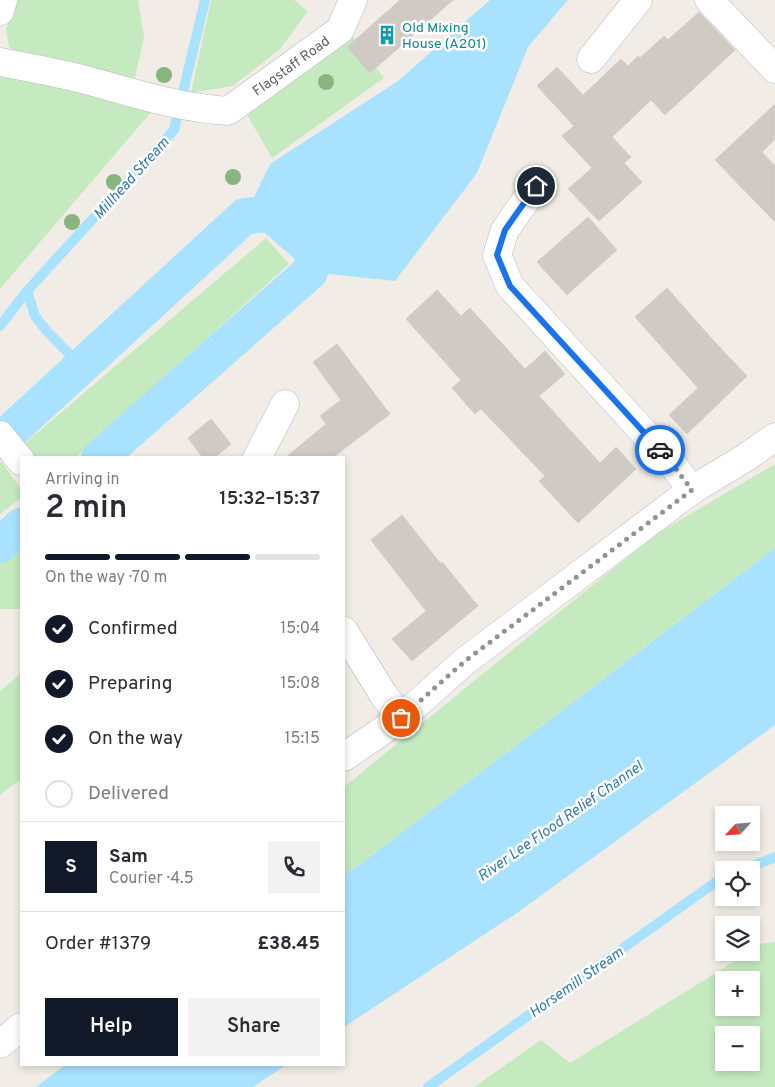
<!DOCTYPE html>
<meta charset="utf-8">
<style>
:root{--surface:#fff;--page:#f2f2f3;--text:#2b2b33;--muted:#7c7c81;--line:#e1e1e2;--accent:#111827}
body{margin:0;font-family:Overpass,sans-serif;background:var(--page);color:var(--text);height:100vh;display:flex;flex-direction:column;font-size:19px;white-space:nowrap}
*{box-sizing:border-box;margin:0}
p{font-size:16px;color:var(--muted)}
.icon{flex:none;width:28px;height:28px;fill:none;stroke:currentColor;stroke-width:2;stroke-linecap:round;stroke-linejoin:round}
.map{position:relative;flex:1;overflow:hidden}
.side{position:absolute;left:20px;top:456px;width:325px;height:610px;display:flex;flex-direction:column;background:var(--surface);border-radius:0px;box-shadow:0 2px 8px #0003}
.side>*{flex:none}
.needle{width:32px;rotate:244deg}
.tools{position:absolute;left:715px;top:806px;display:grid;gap:10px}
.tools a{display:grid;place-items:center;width:45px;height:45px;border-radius:0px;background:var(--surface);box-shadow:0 2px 8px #0003;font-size:25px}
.pin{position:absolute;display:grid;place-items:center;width:42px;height:42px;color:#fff;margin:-21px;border:2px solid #fff;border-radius:50%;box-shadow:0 1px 5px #0007}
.courier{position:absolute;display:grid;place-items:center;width:50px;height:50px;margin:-25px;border:4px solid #1a73e8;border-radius:50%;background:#fff;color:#222;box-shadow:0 1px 6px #0007}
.overview em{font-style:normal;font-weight:600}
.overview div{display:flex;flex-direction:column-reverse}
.overview{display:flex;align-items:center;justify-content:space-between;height:85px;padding:0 25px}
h1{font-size:32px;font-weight:600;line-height:38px}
.bar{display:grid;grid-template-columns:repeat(4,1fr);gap:8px 5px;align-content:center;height:60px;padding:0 25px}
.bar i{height:6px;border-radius:4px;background:var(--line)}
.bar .selected{background:var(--accent)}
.bar p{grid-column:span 4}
.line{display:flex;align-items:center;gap:12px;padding:0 25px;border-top:1px solid var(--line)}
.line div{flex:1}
.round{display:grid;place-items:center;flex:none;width:52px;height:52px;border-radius:0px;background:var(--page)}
ol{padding:0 25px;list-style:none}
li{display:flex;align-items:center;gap:15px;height:55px}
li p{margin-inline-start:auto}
li .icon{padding:5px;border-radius:50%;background:var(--accent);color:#fff;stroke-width:4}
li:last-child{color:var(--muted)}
li i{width:28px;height:28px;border:2px solid var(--line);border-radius:50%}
.button{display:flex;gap:10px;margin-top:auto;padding:10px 25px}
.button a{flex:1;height:58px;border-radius:0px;background:var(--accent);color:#fff;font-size:20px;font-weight:600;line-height:58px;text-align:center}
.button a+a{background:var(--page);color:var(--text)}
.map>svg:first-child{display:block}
.green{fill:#c5eac0;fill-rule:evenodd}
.water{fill:#a8e2ff}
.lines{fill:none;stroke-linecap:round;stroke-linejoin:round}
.stream{stroke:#a8e2ff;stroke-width:10}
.canal{stroke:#a8e2ff;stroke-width:36}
.building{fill:#cfcac4;stroke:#d6cec3}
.minor-casing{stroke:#b6b9bd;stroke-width:29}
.minor{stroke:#fff;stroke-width:28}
.tree{fill:#88b480}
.done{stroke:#919393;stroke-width:5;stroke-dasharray:0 9}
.route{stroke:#1a73e8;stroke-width:6}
.labels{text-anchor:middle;stroke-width:5;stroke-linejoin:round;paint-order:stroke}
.culture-label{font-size:14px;fill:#0d838f;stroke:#fff;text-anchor:start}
.street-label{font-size:14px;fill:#5d6367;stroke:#fff}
.water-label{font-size:15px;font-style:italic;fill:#3579a9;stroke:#fff}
</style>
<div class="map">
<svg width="775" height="1087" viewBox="0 0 775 1087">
<rect width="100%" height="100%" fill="#f1ede6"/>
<path class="green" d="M 14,0 L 138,0 L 144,37 L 135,78 L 22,57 L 9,47 L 6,30 Z
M 211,0 L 294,0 L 308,11 L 280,49 L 233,86 L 191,93 Z
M 353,37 L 384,78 L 272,158 L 246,113 L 282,82 Z
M 6,74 L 158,104 L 0,289 L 0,78 Z
M 266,238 L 289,264 L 76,457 L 33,457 L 24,444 Z
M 1,461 L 21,489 L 21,498 L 0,514 L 0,462 Z
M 775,464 L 775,548 L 362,863 L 344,875 L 344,787 L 527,638 L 658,533 Z
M 21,537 L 21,609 L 0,609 L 0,557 Z
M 21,673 L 21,779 L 0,795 L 0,691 Z
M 775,942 L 775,1087 L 474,1087 L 541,1040 L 570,1063 L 748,953 L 751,952 L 751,950 L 761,944 ZM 724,980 L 751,980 L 751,1008 L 724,1008 ZM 724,1035 L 751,1035 L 751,1062 L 724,1062 Z"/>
<path class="water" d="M 490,0 L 568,0 L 528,47 L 477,173 L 395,281 L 310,272 L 245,216 L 270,164 L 398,81 Z
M 775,548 L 775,725 L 517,913 L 344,1027 L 344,875 L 362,863 Z
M 65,1065 L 286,1065 L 253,1087 L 36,1087 Z"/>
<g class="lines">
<path class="stream" d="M 27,291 L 35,316 L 45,329 L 82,367
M 0,326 L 27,291 L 174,130 L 205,0
M 743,870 L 775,857
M 428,1087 L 720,879 L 724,877"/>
<path class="canal" d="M 0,441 L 245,216 L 295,212
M 99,458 L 310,272 L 320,223
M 0,545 L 21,526"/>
</g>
<path class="building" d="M 400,0 L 453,0 L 370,73 L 347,47 Z
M 699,12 L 735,50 L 665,115 L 651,100 L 612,137 L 631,157 L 624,163 L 642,182 L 599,221 L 568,189 L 592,168 L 562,136 L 574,126 L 537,86 L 557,67 L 583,95 L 621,59 L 628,66 L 638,56 L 640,58 L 664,36 L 668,40 Z
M 775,104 L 775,139 L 762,152 L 775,166 L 775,222 L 715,160 Z
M 588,217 L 617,250 L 567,295 L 537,262 Z
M 667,288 L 712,339 L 747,376 L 687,434 L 669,415 L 698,388 L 635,317 Z
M 437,290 L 461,316 L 470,308 L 525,369 L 545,351 L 565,374 L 539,396 L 600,463 L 616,447 L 636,469 L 578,523 L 539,481 L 545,476 L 481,409 L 475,414 L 452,388 L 461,380 L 406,319 Z
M 337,344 L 390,414 L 332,458 L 285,458 L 326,424 L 320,416 L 341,400 L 313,362 Z
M 211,419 L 231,444 L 214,458 L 203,458 L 188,438 Z
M 402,515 L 441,564 L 442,562 L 478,606 L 412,661 L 392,639 L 426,611 L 371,540 Z"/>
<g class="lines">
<defs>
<g id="minor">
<path d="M 709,0 L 775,69"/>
<path d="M 0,11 L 3,0"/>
<path d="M 591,59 L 638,0"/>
<path id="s1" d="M 0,62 C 27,67 55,72 82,79 C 131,92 178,108 228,111 L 340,30 L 353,0"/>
<path d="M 536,186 L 505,230 L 497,255 L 510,286 L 670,461 L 692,490"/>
<path d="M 0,435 L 21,461"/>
<path d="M 257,458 L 285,404"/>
<path d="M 344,631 L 383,694 L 401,718"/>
<path d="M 344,757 L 401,718 L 465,661 L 692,490 L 745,458 L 775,437"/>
<path d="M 0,1044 L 21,1027"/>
</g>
</defs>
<use href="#minor" class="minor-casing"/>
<use href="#minor" class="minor"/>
</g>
<g class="tree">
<circle cx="164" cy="75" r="8"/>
<circle cx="326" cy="82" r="8"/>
<circle cx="233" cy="177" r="8"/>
<circle cx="114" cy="182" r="8"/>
<circle cx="72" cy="222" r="8"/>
</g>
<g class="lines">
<path class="done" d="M 401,718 L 465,661 L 692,490 L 670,461 L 660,450"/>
<path class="route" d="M 536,186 L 505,230 L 497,255 L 510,286 L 660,450"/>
</g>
<defs>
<symbol id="building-bare" viewBox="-9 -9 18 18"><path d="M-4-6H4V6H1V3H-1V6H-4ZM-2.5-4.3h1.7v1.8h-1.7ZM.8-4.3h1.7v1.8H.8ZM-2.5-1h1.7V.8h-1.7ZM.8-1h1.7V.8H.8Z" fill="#0f9aa8" stroke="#fff" stroke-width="2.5" paint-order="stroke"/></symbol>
</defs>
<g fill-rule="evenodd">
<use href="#building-bare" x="373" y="21" width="28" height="28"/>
</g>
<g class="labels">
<g class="culture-label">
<text x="402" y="32">Old Mixing<tspan x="402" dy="16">House (A201)</tspan></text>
</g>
<g class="street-label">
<text dy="5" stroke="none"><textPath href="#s1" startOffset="311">Flagstaff Road</textPath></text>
</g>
<g class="water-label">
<text transform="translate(131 178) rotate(-48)" y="5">Millhead Stream</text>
<text transform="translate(560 821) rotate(-35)" y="5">River Lee Flood Relief Channel</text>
<text transform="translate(576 982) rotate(-35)" y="5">Horsemill Stream</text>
</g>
</g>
</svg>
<div class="tools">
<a><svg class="needle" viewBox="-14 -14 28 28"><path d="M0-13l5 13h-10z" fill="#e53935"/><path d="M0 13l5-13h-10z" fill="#7c7c81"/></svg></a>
<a><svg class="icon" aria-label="locate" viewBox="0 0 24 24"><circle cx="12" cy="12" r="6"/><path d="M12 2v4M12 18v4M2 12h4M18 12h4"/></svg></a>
<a><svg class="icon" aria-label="layers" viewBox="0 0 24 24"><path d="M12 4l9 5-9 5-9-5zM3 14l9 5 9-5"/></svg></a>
<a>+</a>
<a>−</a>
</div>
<div class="pin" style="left:401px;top:718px;background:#ea580c"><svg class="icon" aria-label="bag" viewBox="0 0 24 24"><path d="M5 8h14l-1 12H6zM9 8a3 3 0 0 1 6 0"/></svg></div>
<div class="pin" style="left:536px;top:186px;background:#1f2937"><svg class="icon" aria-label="home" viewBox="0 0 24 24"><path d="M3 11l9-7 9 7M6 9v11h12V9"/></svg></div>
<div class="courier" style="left:660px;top:450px"><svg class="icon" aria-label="car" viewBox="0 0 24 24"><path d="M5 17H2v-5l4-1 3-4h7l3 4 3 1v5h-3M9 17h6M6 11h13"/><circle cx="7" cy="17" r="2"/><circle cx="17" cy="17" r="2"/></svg></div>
<section class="side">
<div class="overview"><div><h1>2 min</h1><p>Arriving in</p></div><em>15:32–15:37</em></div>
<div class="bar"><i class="selected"></i><i class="selected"></i><i class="selected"></i><i></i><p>On the way · 70 m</p></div>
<ol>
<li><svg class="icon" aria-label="check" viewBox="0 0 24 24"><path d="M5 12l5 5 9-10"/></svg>Confirmed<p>15:04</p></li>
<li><svg class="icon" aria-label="check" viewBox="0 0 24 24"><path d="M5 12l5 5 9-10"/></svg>Preparing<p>15:08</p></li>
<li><svg class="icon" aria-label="check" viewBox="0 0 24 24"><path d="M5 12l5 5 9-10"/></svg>On the way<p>15:15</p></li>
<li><i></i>Delivered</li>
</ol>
<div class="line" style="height:90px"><b class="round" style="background:var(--accent);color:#fff">S</b><div><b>Sam</b><p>Courier · 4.5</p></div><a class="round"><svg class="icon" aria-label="phone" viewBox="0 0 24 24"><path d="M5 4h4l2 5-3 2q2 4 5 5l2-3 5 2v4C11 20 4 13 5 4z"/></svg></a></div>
<div class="line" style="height:65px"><div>Order #1379</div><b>£38.45</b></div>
<div class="button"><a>Help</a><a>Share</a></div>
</section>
</div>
